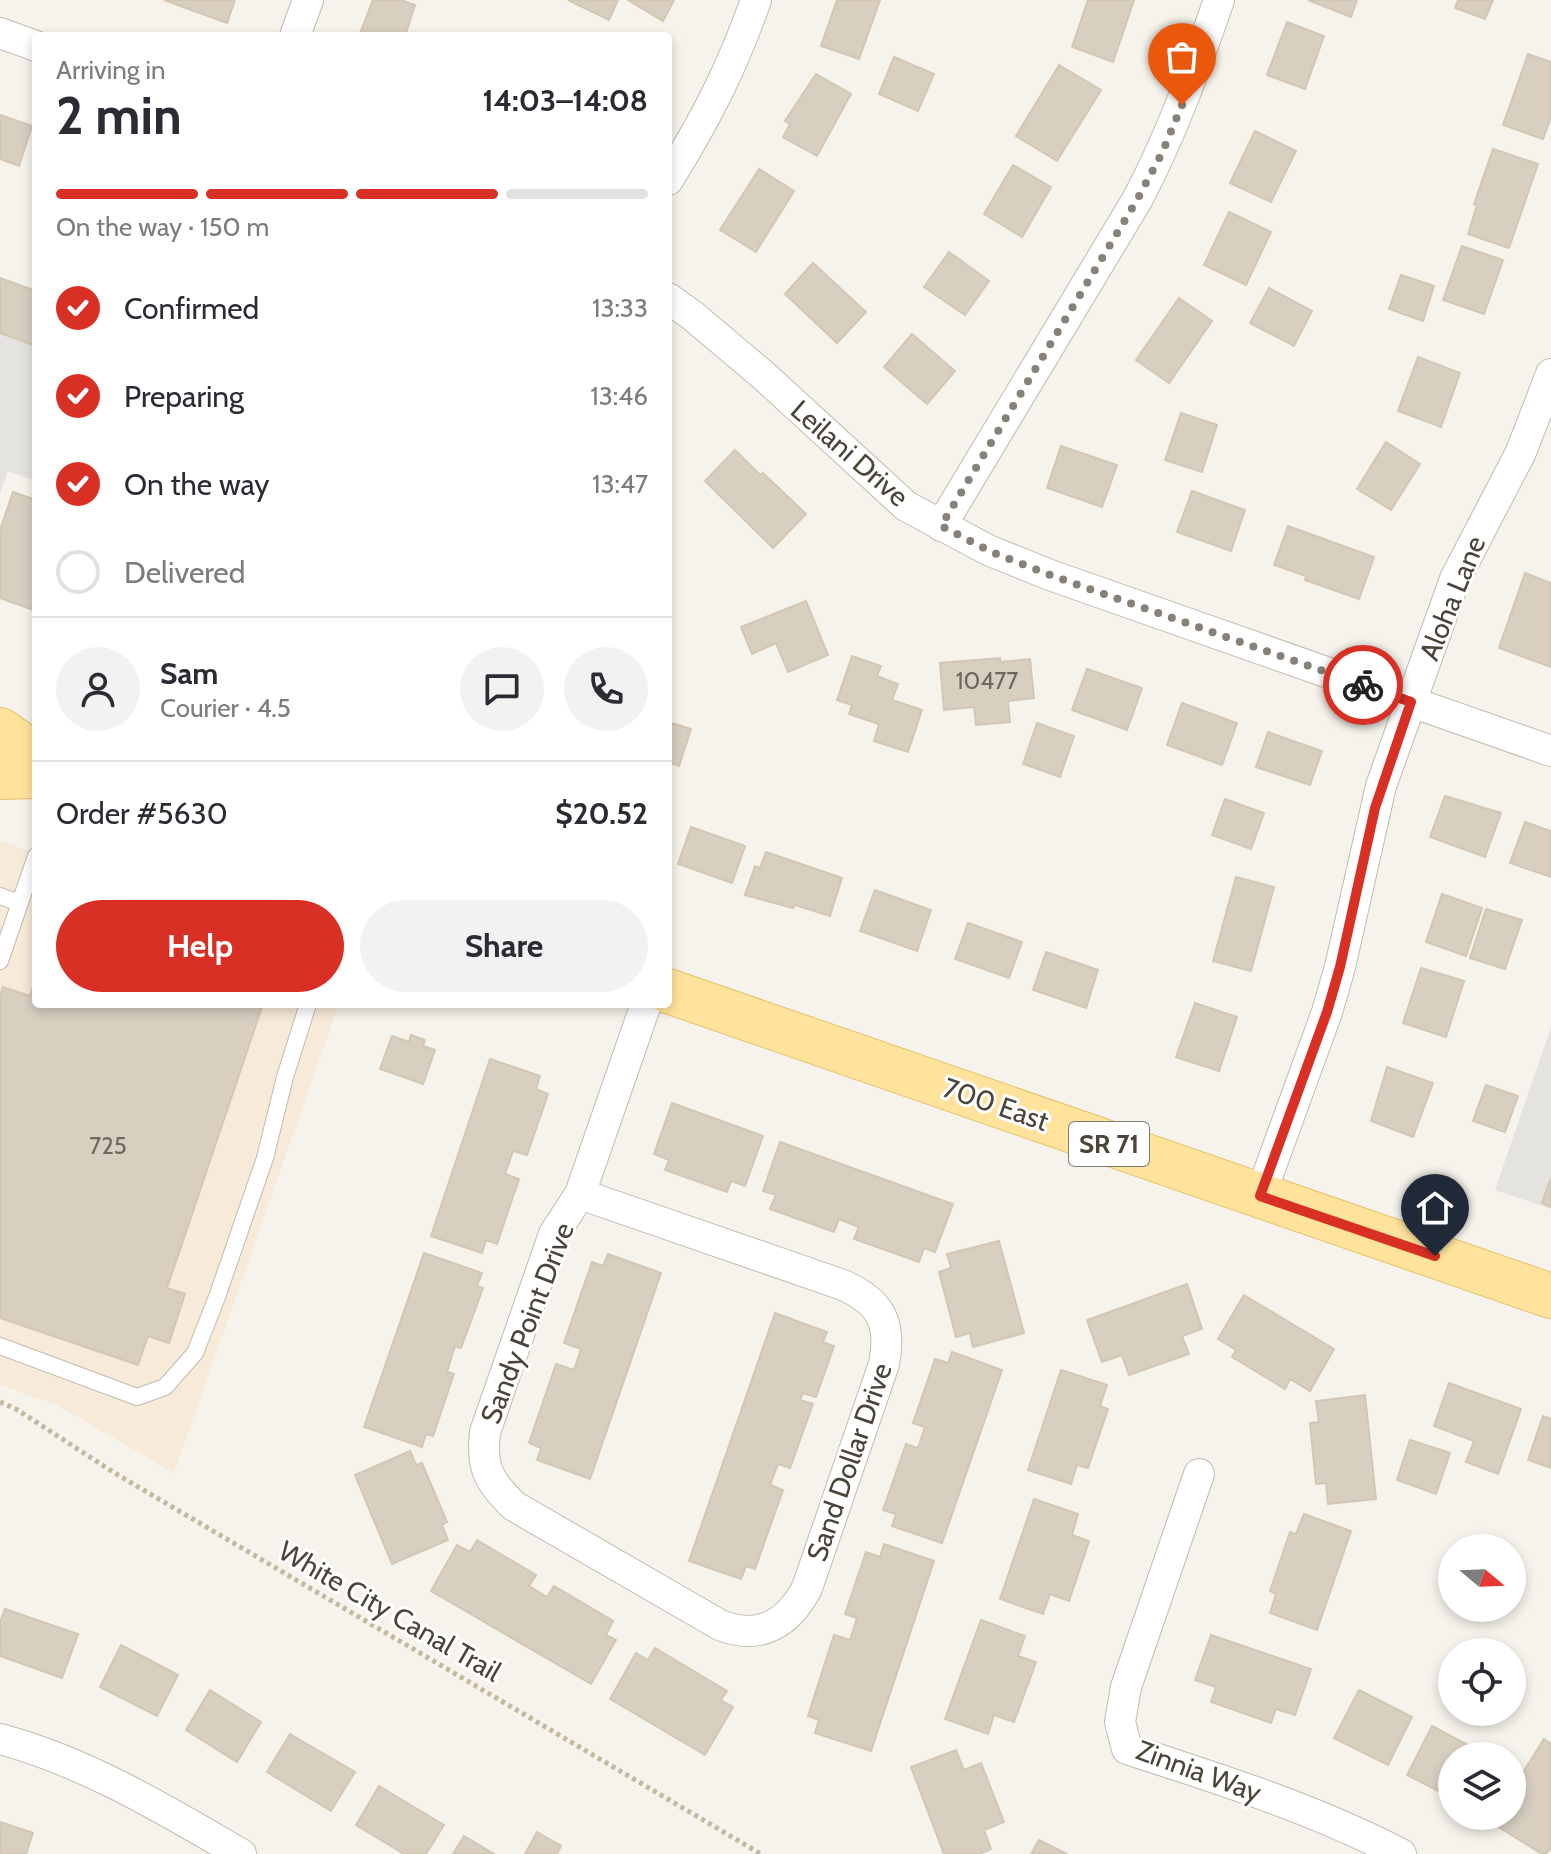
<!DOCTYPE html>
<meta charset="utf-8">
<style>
:root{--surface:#fff;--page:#f2f2f3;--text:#2b2b33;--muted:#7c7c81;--line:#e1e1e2;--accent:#d93025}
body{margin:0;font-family:Cabin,sans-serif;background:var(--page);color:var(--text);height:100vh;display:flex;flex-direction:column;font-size:30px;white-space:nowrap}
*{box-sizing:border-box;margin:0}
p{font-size:26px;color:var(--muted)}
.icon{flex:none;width:44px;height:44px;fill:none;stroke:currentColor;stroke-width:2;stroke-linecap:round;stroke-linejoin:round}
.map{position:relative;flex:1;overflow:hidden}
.drawer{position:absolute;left:32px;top:32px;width:640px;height:976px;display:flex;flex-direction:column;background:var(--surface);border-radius:8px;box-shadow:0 4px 12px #0003}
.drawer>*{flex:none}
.needle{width:52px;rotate:109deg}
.controls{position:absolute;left:1438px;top:1534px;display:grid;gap:16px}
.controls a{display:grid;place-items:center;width:88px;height:88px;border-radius:50%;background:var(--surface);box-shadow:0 4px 12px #0003;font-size:40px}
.pin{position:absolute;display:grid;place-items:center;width:68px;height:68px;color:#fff;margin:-82px -34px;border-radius:50% 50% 50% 0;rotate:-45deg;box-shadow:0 0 8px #0007}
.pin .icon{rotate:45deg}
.courier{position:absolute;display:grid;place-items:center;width:80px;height:80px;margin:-40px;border:6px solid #d93025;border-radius:50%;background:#fff;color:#222;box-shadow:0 2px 10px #0007}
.summary em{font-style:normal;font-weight:700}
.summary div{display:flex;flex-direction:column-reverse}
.summary{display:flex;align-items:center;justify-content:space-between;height:136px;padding:0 24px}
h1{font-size:52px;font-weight:700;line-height:60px}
.bar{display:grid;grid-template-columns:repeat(4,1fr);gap:12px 8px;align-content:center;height:96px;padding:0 24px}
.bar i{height:10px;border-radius:6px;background:var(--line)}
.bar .selected{background:var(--accent)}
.bar p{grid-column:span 4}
.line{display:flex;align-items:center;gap:20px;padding:0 24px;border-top:2px solid var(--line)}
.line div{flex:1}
.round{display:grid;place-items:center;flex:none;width:84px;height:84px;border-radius:42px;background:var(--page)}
ol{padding:0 24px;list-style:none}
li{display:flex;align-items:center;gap:24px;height:88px}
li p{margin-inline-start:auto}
li .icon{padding:8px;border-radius:50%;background:var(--accent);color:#fff;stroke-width:4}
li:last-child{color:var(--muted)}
li i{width:44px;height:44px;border:4px solid var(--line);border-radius:50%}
.primary-button{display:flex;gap:16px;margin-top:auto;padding:16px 24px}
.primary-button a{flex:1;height:92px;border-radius:48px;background:var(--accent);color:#fff;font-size:32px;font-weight:700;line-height:92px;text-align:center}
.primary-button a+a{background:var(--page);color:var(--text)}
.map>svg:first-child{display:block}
.commercial{fill:#f7ead8}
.parking{fill:#e5e3e0}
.building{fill:#d8cfc1;stroke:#d3c7b4;stroke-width:2}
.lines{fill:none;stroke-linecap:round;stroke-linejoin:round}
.service-casing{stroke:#c2bbae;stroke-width:18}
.minor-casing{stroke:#c2bbae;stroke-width:32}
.primary-casing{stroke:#e6c16a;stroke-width:46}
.path{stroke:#c4b79f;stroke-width:5;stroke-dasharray:4 4;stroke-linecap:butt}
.service{stroke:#fff;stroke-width:16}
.minor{stroke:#fff;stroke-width:30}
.primary{stroke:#ffe39c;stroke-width:44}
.done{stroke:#878178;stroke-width:8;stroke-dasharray:0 14.4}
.route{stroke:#d93025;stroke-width:10}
.labels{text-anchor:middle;stroke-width:6;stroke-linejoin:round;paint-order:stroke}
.number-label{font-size:24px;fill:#6e675b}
.shield{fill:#fff;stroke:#817c74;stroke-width:2}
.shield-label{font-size:26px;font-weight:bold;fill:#4b4439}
.street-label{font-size:28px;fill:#4b4439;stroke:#fff}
</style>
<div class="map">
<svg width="1551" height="1854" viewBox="0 0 1551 1854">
<rect width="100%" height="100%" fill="#f6f3ec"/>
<path class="commercial" d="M 0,841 L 36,853 L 36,1004 L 339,1004 L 174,1473 L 57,1405 L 0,1385 Z"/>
<path class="parking" d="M 0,333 L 36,346 L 36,481 L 8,471 L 0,494 Z
M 1551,1027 L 1551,1209 L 1495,1190 Z"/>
<path class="building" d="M 164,0 L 235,0 L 227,23 Z
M 373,0 L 401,0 L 415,5 L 405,36 L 359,36 Z
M 568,0 L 618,0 L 609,20 Z
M 628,0 L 674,0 L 663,21 Z
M 837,0 L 880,0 L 859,59 L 821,46 Z
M 1088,0 L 1134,0 L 1113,62 L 1072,47 Z
M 1308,0 L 1357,0 L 1351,17 Z
M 1458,0 L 1493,0 L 1485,19 L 1455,8 Z
M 1287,22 L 1324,36 L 1305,89 L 1267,75 Z
M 1528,54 L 1551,62 L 1551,117 L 1543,139 L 1503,125 Z
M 894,57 L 934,74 L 918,111 L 879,94 Z
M 1059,65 L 1101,90 L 1057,161 L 1016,136 Z
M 816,74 L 851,94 L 817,156 L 783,137 L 790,124 L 785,121 Z
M 0,115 L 32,126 L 19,166 L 0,159 Z
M 1255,131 L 1296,151 L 1271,202 L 1230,183 Z
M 1493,149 L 1538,164 L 1509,248 L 1468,234 L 1477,205 L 1474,204 Z
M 1013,165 L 1051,187 L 1022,237 L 984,214 Z
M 759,169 L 794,191 L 756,252 L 720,230 Z
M 1229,212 L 1271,232 L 1246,285 L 1204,265 Z
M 1462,246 L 1503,260 L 1484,314 L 1443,300 Z
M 949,252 L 989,281 L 965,315 L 924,287 Z
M 813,263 L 866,312 L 837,343 L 785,294 Z
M 1401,275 L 1434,286 L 1423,321 L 1389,309 Z
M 0,278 L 36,291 L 36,346 L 0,333 Z
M 1269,288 L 1312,311 L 1294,346 L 1250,323 Z
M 1179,298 L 1212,321 L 1169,383 L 1136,360 Z
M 912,334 L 955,371 L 927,404 L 884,367 Z
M 1418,357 L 1460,373 L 1441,427 L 1398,411 Z
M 1181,413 L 1217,425 L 1202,472 L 1165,460 Z
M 1386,442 L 1420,464 L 1391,510 L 1357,489 Z
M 1061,446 L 1117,465 L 1102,507 L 1047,488 Z
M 735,450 L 760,475 L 763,473 L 806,514 L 773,548 L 705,481 Z
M 1192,491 L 1245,510 L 1231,551 L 1177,532 Z
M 13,492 L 36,500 L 36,611 L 0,598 L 0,530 Z
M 1288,526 L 1374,557 L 1359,599 L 1305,580 L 1306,576 L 1274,565 Z
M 1525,573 L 1551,583 L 1551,667 L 1499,648 Z
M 806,601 L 828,655 L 788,672 L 776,643 L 752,654 L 741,627 Z
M 852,656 L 881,666 L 877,676 L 898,684 L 892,700 L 922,710 L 908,752 L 874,741 L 879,724 L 849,714 L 852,705 L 837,700 Z
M 1000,658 L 1000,662 L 1030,659 L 1034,698 L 1008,701 L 1010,722 L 976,725 L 974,707 L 944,710 L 940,663 Z
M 1087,669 L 1142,688 L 1127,730 L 1072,710 Z
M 1182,703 L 1237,723 L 1222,765 L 1167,745 Z
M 668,722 L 691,729 L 679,766 L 668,762 Z
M 1037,723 L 1074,736 L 1060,777 L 1023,764 Z
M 1268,732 L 1322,751 L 1310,785 L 1256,767 Z
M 1445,796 L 1501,813 L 1485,857 L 1430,837 Z
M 1225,799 L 1264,813 L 1251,849 L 1212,835 Z
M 1525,822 L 1551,831 L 1551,877 L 1510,863 Z
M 691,827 L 745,846 L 732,883 L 678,864 Z
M 766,852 L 842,878 L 830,916 L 795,905 L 793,908 L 745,895 L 755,866 L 760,868 Z
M 1236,877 L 1274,887 L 1251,971 L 1213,961 Z
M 875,890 L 931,910 L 917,951 L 860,931 Z
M 1442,894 L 1482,908 L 1466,956 L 1426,942 Z
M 1486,909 L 1522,920 L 1505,969 L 1470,958 Z
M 968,923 L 1022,942 L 1009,978 L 955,959 Z
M 1046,952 L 1098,970 L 1086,1008 L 1033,990 Z
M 1421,968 L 1464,981 L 1446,1037 L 1403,1023 Z
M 36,978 L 36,1004 L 263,1004 L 167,1288 L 185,1294 L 169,1343 L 148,1336 L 138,1365 L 0,1318 L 0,996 L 3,987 L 30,996 Z
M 1195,1003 L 1237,1017 L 1219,1071 L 1176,1057 Z
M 411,1035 L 425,1040 L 423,1046 L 435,1050 L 423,1084 L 380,1069 L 392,1036 L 409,1042 Z
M 490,1059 L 540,1076 L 536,1089 L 548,1094 L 527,1155 L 513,1151 L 505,1174 L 519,1179 L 497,1244 L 486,1240 L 482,1253 L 431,1236 Z
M 1387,1067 L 1433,1083 L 1413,1137 L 1371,1121 Z
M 1486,1085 L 1518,1096 L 1505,1132 L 1473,1121 Z
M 672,1103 L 763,1136 L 745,1186 L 731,1181 L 727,1192 L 665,1170 L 669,1160 L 654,1154 Z
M 780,1142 L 953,1204 L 935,1252 L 924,1248 L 919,1262 L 854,1239 L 859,1227 L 839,1219 L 834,1232 L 770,1209 L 776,1195 L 763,1191 Z
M 1550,1180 L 1551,1181 L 1551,1207 L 1542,1203 Z
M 999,1241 L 1024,1333 L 973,1347 L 970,1333 L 956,1337 L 939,1272 L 951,1268 L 947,1254 Z
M 424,1253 L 482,1273 L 477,1286 L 483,1288 L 461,1348 L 455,1346 L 447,1372 L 454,1374 L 433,1436 L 426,1434 L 422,1447 L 364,1427 Z
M 608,1254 L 661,1273 L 590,1479 L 537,1460 L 541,1448 L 529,1443 L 556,1364 L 574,1370 L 581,1349 L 564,1343 L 592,1262 L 603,1266 Z
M 1187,1284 L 1202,1329 L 1182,1336 L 1189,1354 L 1129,1375 L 1122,1355 L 1102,1362 L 1087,1320 Z
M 1244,1295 L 1334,1349 L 1310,1391 L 1290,1379 L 1285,1389 L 1232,1357 L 1236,1350 L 1218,1339 Z
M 775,1313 L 827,1332 L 823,1342 L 834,1346 L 816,1397 L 803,1393 L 800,1400 L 813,1404 L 790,1468 L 778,1464 L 770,1485 L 783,1490 L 755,1569 L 746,1566 L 741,1579 L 689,1561 Z
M 952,1352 L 1002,1370 L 942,1543 L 892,1526 L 896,1514 L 883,1510 L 906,1444 L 918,1448 L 925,1427 L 913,1423 L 935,1359 L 948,1363 Z
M 1061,1370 L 1107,1385 L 1100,1406 L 1108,1409 L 1088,1468 L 1077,1465 L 1071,1484 L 1028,1470 Z
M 1449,1383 L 1521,1409 L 1498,1474 L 1466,1462 L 1474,1441 L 1434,1426 Z
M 1365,1395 L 1376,1499 L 1328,1504 L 1326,1483 L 1316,1484 L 1310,1423 L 1319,1422 L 1316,1401 Z
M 1543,1416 L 1551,1419 L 1551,1468 L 1528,1460 Z
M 1410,1440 L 1450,1453 L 1436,1494 L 1397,1480 Z
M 410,1451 L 416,1465 L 422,1463 L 447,1522 L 442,1525 L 448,1540 L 392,1564 L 355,1475 Z
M 1034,1499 L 1078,1514 L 1072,1535 L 1089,1541 L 1069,1601 L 1050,1594 L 1043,1614 L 1000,1599 Z
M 1304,1514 L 1351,1531 L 1317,1630 L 1270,1613 L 1276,1594 L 1270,1591 L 1290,1532 L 1296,1534 Z
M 477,1540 L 536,1575 L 529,1586 L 547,1597 L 554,1586 L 613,1621 L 606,1635 L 616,1640 L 591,1684 L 431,1591 L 457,1545 L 470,1552 Z
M 884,1544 L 934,1561 L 871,1751 L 815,1733 L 819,1720 L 808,1716 L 834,1635 L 850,1640 L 857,1618 L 845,1614 L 866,1552 L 880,1557 Z
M 5,1609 L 78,1634 L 62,1678 L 0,1656 L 0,1622 Z
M 981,1620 L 1025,1636 L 1018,1656 L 1036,1662 L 1014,1722 L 994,1715 L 988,1734 L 945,1719 Z
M 1211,1635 L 1311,1669 L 1295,1715 L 1276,1709 L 1271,1723 L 1211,1702 L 1216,1687 L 1195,1680 Z
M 121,1645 L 178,1675 L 157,1716 L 100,1687 Z
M 655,1648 L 727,1691 L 721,1700 L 733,1707 L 705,1755 L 610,1699 L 636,1653 L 648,1660 Z
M 210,1690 L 261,1722 L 237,1762 L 186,1730 Z
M 1359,1690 L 1412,1717 L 1388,1765 L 1334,1738 Z
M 1432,1726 L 1487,1755 L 1452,1756 L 1452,1798 L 1407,1775 Z
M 290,1734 L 355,1772 L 331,1811 L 267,1772 Z
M 1544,1739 L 1551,1744 L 1551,1848 L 1546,1854 L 1542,1854 L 1492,1823 L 1496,1816 L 1512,1816 L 1512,1790 Z
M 956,1750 L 964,1770 L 981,1763 L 1004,1822 L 984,1830 L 991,1849 L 979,1854 L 944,1854 L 911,1767 Z
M 379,1786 L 444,1825 L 426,1854 L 404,1854 L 356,1825 Z
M 0,1822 L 33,1833 L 26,1854 L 0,1854 Z
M 537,1832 L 561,1846 L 557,1854 L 525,1854 Z
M 464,1836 L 494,1854 L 453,1854 Z
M 1039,1840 L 1067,1854 L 1031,1854 Z"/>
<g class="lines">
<defs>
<path id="service" d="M 0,896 L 20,903
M 0,961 L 36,856
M 0,1346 L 137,1397 L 165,1387 L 195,1353 L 217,1297 L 265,1158 L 285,1077 L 308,1004"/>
<path id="minor" d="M 0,33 L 36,46
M 295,36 L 308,0
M 668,180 C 706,119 732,68 756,0
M 668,298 L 693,316 L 763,375 L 906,506 L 988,550 L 1050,575 L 1551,751
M 941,526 L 1137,200 C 1171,136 1195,69 1219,0
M 580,1194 L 843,1285 C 881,1302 892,1323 884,1364 L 807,1588 C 788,1624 759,1641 720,1625 L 514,1506 C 488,1481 481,1467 485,1432 L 554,1234 L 580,1194 L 646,1004
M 1260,1196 L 1327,1012 L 1340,967 L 1381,786 L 1455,579 L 1521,452 L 1551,374
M 1199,1474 L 1126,1687 L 1120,1722 L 1127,1749 C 1220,1779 1314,1809 1401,1854
M 0,1739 C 88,1763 162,1808 241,1854"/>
<path id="primary" d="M 0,730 L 36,755
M 0,777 L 36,776
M 668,991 L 1551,1296"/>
</defs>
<use href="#service" class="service-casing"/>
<use href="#minor" class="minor-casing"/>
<use href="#primary" class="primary-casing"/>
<path class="path" d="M 0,1402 L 16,1409 L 113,1472 L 761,1854"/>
<use href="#service" class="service"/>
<use href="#minor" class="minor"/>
<use href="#primary" class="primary"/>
</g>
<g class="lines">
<path class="done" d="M 1182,105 L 1162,153 L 1137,200 L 941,526 L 994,553 L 1050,575 L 1363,685"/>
<path class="route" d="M 1363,685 L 1411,702 L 1375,808 L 1340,967 L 1327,1012 L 1260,1196 L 1435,1256"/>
</g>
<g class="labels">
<g class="number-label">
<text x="987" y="689">10477</text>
<text x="108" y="1154">725</text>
</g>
<rect class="shield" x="1069" y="1122" width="80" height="44" rx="6"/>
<g class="shield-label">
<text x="1109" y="1153">SR 71</text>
</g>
<g class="street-label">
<text transform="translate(850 453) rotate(41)" y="10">Leilani Drive</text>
<text transform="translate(1452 598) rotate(-68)" y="10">Aloha Lane</text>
<text transform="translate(996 1104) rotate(19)" y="10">700 East</text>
<text transform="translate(527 1323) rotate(-69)" y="10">Sandy Point Drive</text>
<text transform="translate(849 1462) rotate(-71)" y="10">Sand Dollar Drive</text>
<text transform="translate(390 1611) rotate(30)" y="10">White City Canal Trail</text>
<text transform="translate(1199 1771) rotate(20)" y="10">Zinnia Way</text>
</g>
</g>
</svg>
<div class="controls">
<a><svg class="needle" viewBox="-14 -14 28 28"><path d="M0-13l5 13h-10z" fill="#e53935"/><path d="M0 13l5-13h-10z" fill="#7c7c81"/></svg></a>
<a><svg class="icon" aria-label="locate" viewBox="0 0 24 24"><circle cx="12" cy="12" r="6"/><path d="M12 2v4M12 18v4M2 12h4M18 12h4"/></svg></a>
<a><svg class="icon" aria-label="layers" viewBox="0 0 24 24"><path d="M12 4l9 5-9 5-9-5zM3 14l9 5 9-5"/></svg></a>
</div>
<div class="pin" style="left:1182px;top:105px;background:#ea580c"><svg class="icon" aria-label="bag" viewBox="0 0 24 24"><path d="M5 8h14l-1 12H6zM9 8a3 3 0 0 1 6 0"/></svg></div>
<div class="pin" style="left:1435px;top:1256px;background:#1f2937"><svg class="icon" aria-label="home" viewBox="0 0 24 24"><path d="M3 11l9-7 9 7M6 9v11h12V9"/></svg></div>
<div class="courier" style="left:1363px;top:685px"><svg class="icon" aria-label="bike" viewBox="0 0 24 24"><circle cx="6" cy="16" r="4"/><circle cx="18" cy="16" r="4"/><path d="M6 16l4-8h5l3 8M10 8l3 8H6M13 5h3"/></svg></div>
<section class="drawer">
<div class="summary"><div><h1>2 min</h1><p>Arriving in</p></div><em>14:03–14:08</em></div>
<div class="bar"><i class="selected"></i><i class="selected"></i><i class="selected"></i><i></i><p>On the way · 150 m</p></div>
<ol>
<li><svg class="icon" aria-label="check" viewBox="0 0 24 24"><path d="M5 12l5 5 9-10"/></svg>Confirmed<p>13:33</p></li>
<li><svg class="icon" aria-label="check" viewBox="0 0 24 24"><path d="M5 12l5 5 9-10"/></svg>Preparing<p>13:46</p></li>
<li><svg class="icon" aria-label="check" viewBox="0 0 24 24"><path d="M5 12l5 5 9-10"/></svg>On the way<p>13:47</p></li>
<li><i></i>Delivered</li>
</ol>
<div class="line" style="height:144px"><a class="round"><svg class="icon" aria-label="person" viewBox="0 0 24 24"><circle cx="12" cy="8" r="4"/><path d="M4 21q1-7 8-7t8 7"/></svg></a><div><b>Sam</b><p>Courier · 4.5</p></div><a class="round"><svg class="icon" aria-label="chat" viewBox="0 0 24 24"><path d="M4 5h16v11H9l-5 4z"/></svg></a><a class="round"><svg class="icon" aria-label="phone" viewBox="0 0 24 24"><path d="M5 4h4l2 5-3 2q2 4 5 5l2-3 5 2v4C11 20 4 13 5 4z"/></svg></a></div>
<div class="line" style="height:104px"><div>Order #5630</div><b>$20.52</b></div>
<div class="primary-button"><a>Help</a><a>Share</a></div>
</section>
</div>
